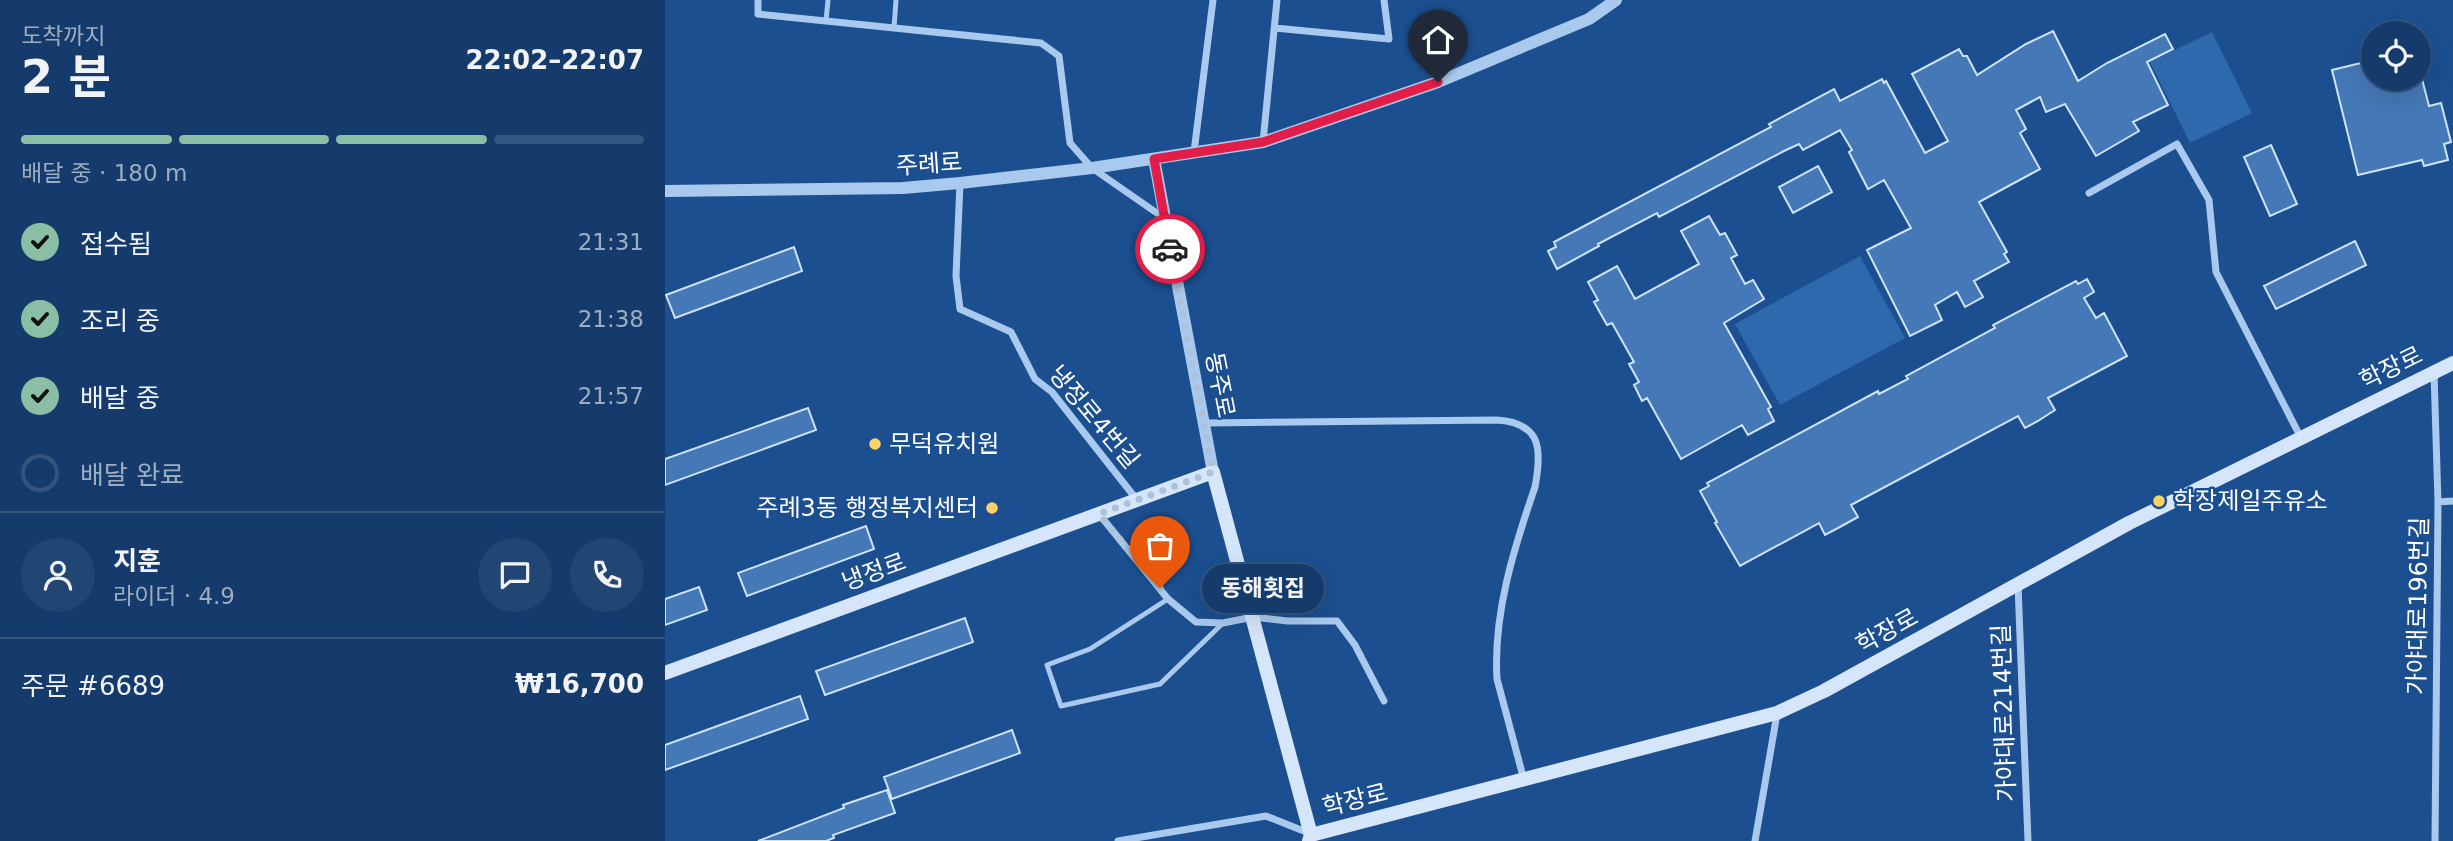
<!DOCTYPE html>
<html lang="ko">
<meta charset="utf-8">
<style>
:root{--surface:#143b6b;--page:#214673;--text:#f1f3f6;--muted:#9dadc1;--line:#33557e;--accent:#8abfa5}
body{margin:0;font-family:"DejaVu Sans","Noto Sans KR",sans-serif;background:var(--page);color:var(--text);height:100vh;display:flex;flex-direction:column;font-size:26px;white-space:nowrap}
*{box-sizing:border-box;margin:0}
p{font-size:23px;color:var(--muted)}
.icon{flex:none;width:38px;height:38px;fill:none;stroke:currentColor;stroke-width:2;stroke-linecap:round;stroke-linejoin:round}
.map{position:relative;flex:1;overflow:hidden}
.drawer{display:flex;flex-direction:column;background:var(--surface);width:665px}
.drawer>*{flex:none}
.controls{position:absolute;left:1696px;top:21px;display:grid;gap:14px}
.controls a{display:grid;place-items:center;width:70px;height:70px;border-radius:50%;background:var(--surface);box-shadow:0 7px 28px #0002,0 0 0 2px var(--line);font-size:35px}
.pin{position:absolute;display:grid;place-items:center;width:60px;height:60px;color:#fff;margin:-72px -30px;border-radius:50% 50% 50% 0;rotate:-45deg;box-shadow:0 0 7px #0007}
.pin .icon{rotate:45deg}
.courier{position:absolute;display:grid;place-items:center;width:70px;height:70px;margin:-35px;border:5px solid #e11d48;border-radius:50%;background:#fff;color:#222;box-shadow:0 2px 9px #0007}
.bubble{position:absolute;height:49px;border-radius:24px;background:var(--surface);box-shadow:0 7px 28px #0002,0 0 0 2px var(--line);font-size:23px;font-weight:700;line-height:49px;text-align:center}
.head em{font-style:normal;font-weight:700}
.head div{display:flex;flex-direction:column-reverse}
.head{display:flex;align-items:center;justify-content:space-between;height:119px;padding:0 21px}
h1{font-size:46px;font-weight:700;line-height:52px}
.bar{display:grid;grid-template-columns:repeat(4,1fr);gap:10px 7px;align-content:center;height:84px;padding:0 21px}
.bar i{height:9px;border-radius:5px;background:var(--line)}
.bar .active{background:var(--accent)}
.bar p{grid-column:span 4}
.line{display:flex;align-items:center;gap:18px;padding:0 21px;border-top:2px solid var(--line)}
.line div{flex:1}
.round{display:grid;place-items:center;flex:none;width:74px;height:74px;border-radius:37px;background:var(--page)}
ol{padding:0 21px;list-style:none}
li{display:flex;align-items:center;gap:21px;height:77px}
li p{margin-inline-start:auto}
li .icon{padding:7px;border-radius:50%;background:var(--accent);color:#111;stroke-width:4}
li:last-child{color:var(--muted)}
li i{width:38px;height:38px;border:4px solid var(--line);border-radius:50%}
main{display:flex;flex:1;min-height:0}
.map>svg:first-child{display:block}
.green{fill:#2e69ad}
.building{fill:#4478b7;stroke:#cfe3fa;stroke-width:2}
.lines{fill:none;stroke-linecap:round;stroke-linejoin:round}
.service{stroke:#a9c9ee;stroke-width:5}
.minor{stroke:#a9c9ee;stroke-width:7}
.tertiary{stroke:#a9c9ee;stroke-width:12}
.secondary{stroke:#d6e6fa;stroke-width:14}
.done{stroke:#afc1d8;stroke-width:7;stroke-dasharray:0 12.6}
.route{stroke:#e11d48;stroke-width:9}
.poi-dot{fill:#ffd166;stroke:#1b4f8f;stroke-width:2.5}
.labels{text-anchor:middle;stroke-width:5;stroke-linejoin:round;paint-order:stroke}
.street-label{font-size:24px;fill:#fff;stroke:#1b4f8f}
.poi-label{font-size:24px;fill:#fff;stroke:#1b4f8f;text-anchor:start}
</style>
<main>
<section class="drawer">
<div class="head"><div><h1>2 분</h1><p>도착까지</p></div><em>22:02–22:07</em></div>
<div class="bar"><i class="active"></i><i class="active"></i><i class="active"></i><i></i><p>배달 중 · 180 m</p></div>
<ol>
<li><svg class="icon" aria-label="check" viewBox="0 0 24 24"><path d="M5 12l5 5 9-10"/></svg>접수됨<p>21:31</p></li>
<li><svg class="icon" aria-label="check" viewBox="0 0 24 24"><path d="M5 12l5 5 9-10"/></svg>조리 중<p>21:38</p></li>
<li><svg class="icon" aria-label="check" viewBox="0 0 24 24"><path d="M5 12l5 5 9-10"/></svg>배달 중<p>21:57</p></li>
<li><i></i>배달 완료</li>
</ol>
<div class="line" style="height:126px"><a class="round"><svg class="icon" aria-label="person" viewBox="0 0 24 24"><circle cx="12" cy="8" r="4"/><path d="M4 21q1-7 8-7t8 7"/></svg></a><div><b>지훈</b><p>라이더 · 4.9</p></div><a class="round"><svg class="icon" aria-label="chat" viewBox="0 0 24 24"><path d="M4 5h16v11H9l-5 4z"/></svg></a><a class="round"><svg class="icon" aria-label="phone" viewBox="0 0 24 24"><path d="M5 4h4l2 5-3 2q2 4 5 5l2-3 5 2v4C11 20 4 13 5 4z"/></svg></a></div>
<div class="line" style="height:91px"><div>주문 #6689</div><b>₩16,700</b></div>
</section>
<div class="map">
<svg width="1788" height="841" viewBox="0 0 1788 841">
<rect width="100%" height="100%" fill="#1b4f8f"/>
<path class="green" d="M 1547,32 L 1587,113 L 1525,143 L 1485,62 Z
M 1195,256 L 1240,338 L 1115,405 L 1070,324 Z"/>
<path class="building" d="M 1388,31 L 1413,81 L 1442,63 L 1500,34 L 1508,49 L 1482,62 L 1503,105 L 1468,122 L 1474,131 L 1431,156 L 1400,104 L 1381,112 L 1375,97 L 1351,110 L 1361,129 L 1355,133 L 1375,169 L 1314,202 L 1342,252 L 1339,254 L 1344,262 L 1309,281 L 1318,297 L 1300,307 L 1292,292 L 1270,305 L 1277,320 L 1245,336 L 1202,250 L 1246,228 L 1219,180 L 1203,189 L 1184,152 L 1187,150 L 1175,130 L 1138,150 L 1134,144 L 1119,151 L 994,217 L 992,213 L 933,244 L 934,246 L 892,269 L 883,251 L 891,247 L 889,242 L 1106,127 L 1104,124 L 1169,89 L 1175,101 L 1217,79 L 1219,83 L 1221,81 L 1260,153 L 1283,141 L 1247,74 L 1294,49 L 1298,56 L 1302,56 L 1312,75 L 1361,44 Z
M 1708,60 L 1708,79 L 1757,79 L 1764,106 L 1776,103 L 1786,142 L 1779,144 L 1783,160 L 1759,166 L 1757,160 L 1693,175 L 1667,70 Z
M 1606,145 L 1632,204 L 1605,216 L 1579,157 Z
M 1153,166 L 1167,192 L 1128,213 L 1114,187 Z
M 1044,216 L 1055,235 L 1060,233 L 1072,255 L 1066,258 L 1080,284 L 1088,280 L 1099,299 L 1059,323 L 1106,407 L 1103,409 L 1109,421 L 1083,435 L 1077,425 L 1016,459 L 982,398 L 977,401 L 969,385 L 974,382 L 964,364 L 969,362 L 947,323 L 942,325 L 929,302 L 933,300 L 923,282 L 952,266 L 970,299 L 1034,264 L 1016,231 Z
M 1690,241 L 1701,265 L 1611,309 L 1599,286 Z
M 129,247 L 137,271 L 10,318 L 1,295 Z
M 1422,279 L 1429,292 L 1419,298 L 1431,318 L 1439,313 L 1462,356 L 1383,398 L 1390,410 L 1373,421 L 1360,428 L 1353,416 L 1186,505 L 1193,517 L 1173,528 L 1160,535 L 1154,523 L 1075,566 L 1050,523 L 1052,522 L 1035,491 L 1044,486 L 1042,483 L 1213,391 L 1214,394 L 1243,379 L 1241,376 L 1330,328 L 1328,325 L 1411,281 L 1413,284 Z
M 143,408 L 151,430 L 0,485 L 0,459 Z
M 201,526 L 209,549 L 82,596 L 73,573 Z
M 34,587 L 42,610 L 0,625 L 0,599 Z
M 300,618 L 308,642 L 160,695 L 151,671 Z
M 135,696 L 143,719 L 0,770 L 0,745 Z
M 347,730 L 355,753 L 227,799 L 219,777 Z
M 222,790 L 230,813 L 168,835 L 169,838 L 161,841 L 93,841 L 179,808 L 178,805 Z"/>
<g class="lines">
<path class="service" d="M 161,21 L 163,0
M 229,28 L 231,0
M 503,599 L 425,649 L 382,665 L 396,706 L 495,684 L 558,623"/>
<path class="minor" d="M 93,0 L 93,14 L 376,43 L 394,56 L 405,143 L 427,168 L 499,218
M 610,28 L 724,39 L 719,0
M 598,142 L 612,0
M 529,152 L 548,0
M 295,183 L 291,276 L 295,309 L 346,332 L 370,379 L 387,392 L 472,500
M 1424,193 L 1512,144 L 1544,200 L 1551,272 L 1636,438
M 1769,373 L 1773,502 L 1770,841
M 539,423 L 832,420 C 877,423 877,450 870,487 C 849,548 828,614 832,679 L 859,780
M 1773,502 L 1788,501
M 434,514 L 503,599 L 531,622 L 558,623 L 588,617 L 623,621 L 672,621 L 690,645 L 719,701
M 1353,585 L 1363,841
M 453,841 L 601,816 L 646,834
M 1090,841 L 1112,714"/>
<path class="tertiary" d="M 489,159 L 548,472
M 0,191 L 238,188 L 295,183 L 427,168 L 598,142 L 773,82 L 924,19 L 951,0"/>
<path class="secondary" d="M 0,673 L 548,472 L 646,835
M 644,841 L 646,835 L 1112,713 L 1159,691 L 1464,523 L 1788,363"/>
</g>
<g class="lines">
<path class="done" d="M 495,588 L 434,514 L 548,472 L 505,249"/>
<path class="route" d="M 505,249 L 489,159 L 598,142 L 773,82"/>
</g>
<g class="poi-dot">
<circle cx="210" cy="444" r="7"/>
<circle cx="1494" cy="501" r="7"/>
<circle cx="327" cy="508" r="7"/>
</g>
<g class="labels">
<g class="street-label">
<text transform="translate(264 164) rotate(-4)" y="8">주례로</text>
<text transform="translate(1726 368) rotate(-26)" y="8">학장로</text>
<text transform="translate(555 385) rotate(79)" y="8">동주로</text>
<text transform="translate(429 417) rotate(50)" y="8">냉정로4번길</text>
<text transform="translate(209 572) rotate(-20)" y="8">냉정로</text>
<text transform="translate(1753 606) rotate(-89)" y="8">가야대로196번길</text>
<text transform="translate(1222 631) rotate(-29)" y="8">학장로</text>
<text transform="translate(1339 713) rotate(-92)" y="8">가야대로214번길</text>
<text transform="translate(690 800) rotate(-14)" y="8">학장로</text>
</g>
<g class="poi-label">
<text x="224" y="452">무덕유치원</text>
<text x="1508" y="509">학장제일주유소</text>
<text x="313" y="516" text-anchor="end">주례3동 행정복지센터</text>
</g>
</g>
</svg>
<div class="controls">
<a><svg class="icon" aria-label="locate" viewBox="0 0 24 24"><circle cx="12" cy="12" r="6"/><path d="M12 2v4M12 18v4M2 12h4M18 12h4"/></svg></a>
</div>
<div class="pin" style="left:495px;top:588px;background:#ea580c"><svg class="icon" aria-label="bag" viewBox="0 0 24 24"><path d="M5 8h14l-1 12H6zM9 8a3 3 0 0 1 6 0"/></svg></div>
<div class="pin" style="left:773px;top:82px;background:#1f2937"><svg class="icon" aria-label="home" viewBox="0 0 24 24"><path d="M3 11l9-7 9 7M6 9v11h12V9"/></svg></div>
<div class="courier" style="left:505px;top:249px"><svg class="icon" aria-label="car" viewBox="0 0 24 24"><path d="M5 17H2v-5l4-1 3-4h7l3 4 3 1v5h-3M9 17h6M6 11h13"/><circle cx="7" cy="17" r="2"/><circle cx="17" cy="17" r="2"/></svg></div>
<div class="bubble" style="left:537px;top:564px;width:122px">동해횟집</div>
</div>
</main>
